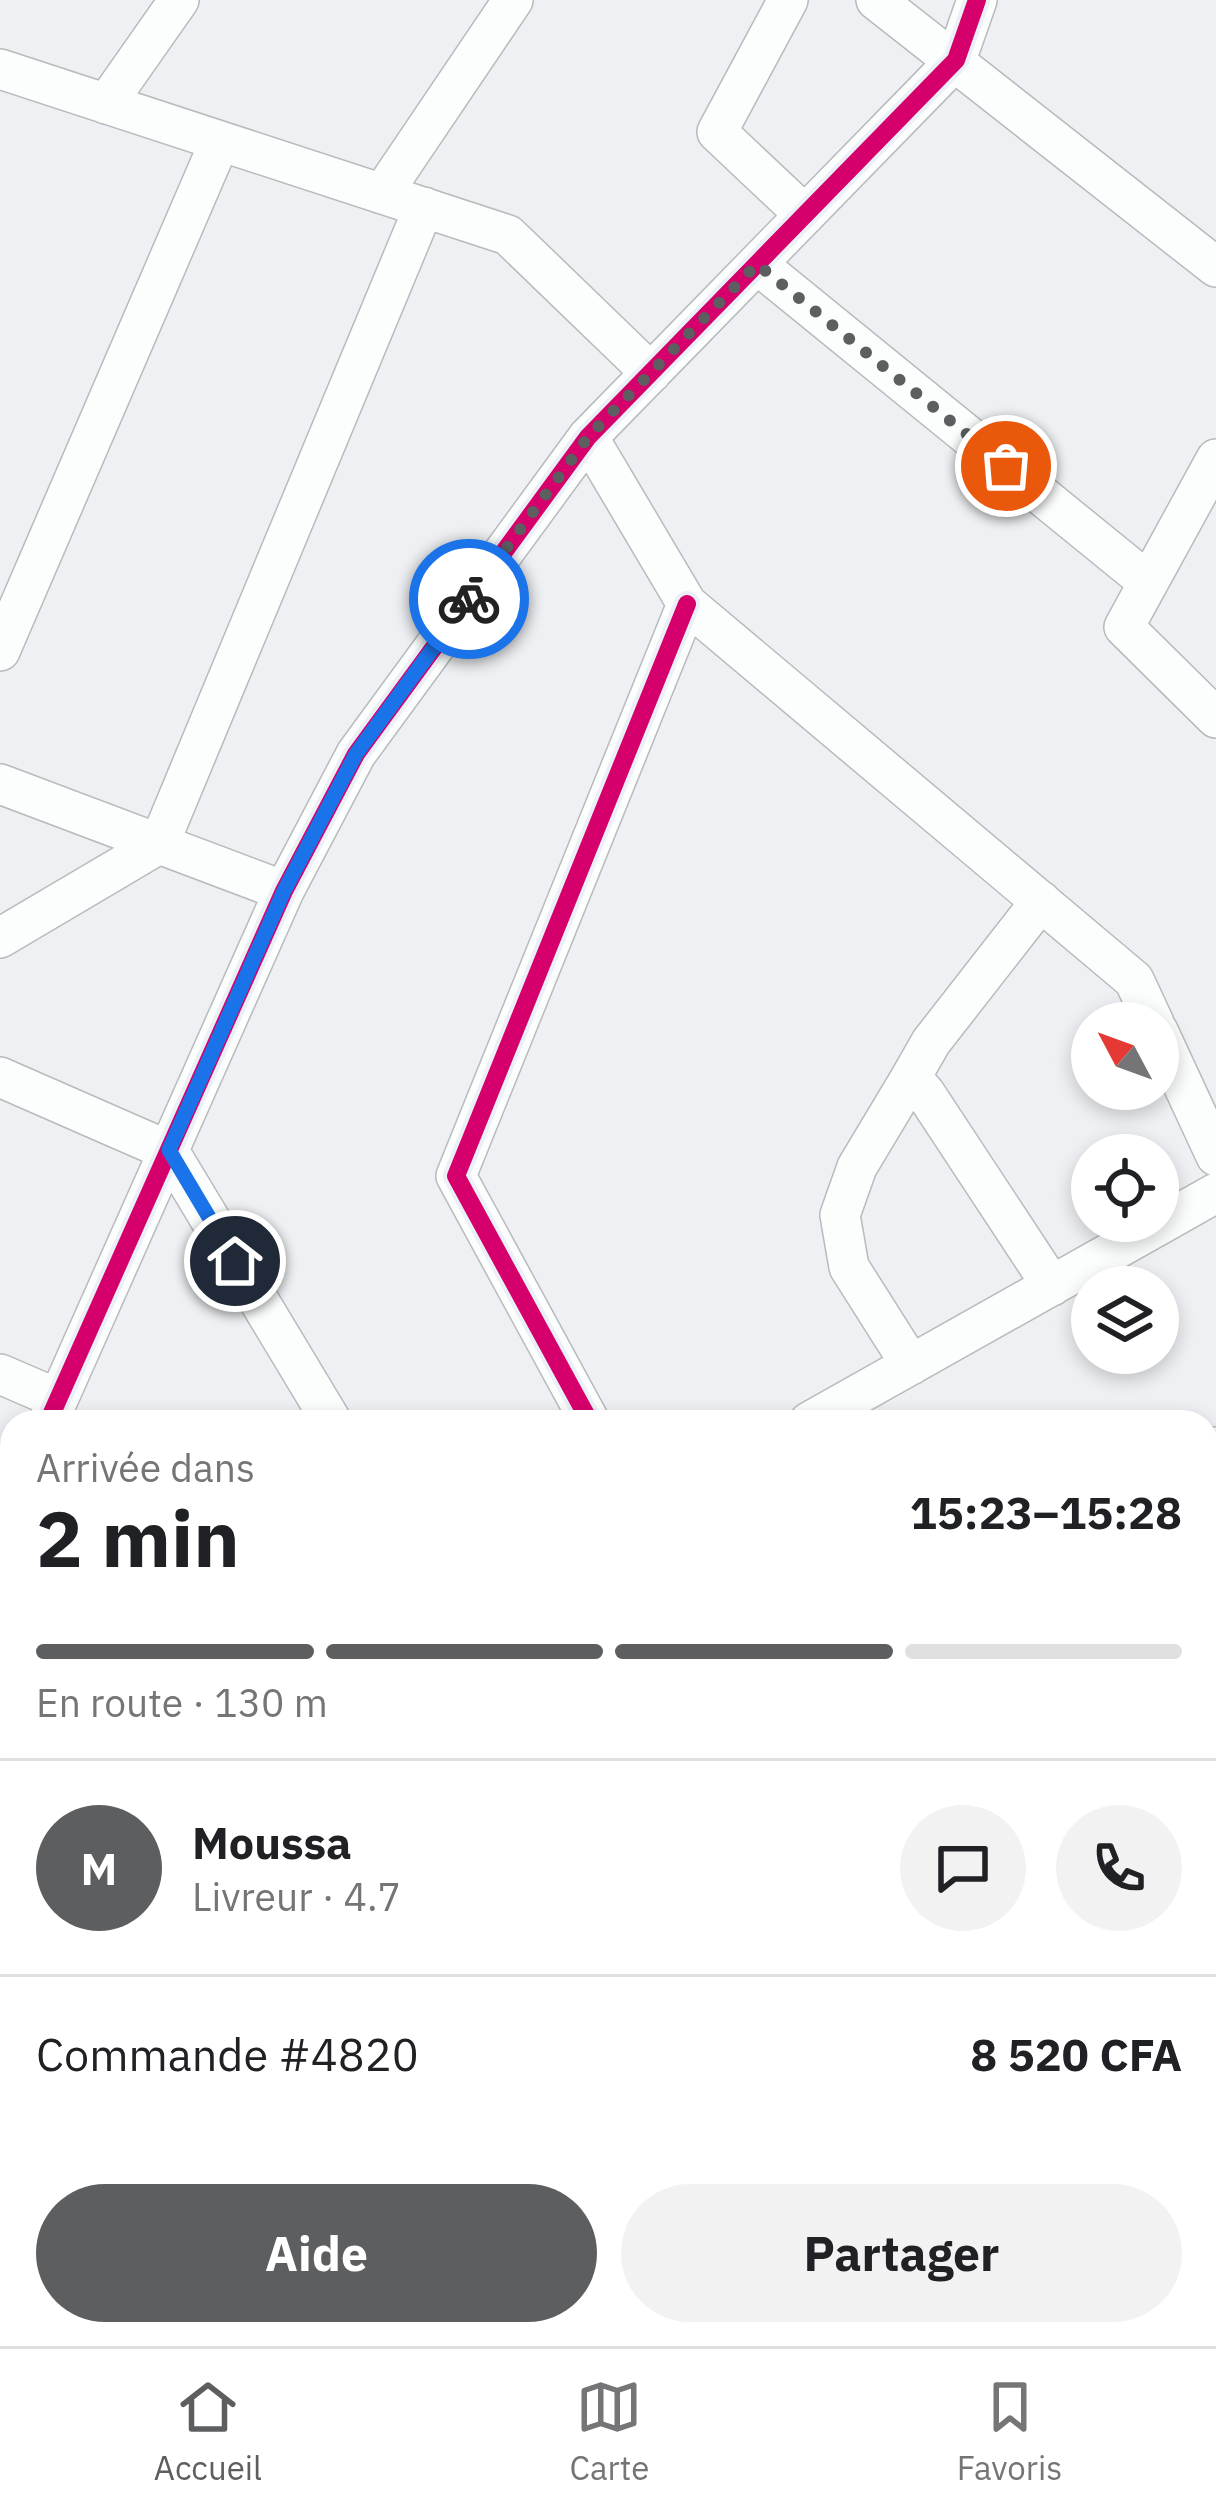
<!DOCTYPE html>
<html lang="fr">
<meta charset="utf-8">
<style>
:root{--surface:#fff;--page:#f2f2f2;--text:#202124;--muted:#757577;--line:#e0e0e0;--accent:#5c5e60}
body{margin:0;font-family:"IBM Plex Sans",sans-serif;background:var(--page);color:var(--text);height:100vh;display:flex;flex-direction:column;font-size:45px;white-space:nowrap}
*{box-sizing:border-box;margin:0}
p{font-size:39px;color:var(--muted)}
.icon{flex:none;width:66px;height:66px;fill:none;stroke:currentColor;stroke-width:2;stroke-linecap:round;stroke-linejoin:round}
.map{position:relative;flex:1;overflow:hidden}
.drawer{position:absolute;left:0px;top:1410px;width:1218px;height:936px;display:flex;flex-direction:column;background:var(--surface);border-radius:36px 36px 0 0;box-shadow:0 6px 18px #0003}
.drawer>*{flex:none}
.needle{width:78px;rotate:311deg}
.fabs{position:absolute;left:1071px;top:1002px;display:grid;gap:24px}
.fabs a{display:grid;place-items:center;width:108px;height:108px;border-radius:50%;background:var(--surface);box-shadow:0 6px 18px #0003;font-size:60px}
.pin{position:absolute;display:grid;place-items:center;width:102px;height:102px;color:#fff;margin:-51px;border:6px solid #fff;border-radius:50%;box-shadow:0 3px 12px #0007}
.courier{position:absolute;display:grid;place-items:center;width:120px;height:120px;margin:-60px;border:9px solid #1a73e8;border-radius:50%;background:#fff;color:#222;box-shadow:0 3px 15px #0007}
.summary em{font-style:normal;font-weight:700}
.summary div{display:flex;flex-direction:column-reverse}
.summary{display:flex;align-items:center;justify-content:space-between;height:204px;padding:0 36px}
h1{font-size:78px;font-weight:700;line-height:90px}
.bar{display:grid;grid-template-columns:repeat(4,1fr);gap:18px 12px;align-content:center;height:144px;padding:0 36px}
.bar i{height:15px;border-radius:9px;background:var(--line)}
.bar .active{background:var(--accent)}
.bar p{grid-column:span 4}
.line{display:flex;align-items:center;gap:30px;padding:0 36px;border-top:3px solid var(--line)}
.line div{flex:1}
.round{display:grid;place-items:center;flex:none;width:126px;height:126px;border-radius:63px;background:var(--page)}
.primary-button{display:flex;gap:24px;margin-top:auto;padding:24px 36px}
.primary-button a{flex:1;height:138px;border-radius:72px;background:var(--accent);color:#fff;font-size:48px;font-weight:700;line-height:138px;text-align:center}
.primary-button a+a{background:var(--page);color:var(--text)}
.menu{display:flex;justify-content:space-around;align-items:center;height:168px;border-top:3px solid var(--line);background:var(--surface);font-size:33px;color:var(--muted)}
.menu a{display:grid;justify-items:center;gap:6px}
.menu .active{color:var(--accent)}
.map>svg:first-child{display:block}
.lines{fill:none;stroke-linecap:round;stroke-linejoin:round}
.street-casing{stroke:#b8babc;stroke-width:42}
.street{stroke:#fcfdfd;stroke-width:39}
.cycleway-casing{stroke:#ebf0f6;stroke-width:26}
.cycleway{stroke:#d6006c;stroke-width:18}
.done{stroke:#5c5e60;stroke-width:12;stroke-dasharray:0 21.6}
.route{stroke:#1a73e8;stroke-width:15}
</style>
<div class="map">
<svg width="1216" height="2346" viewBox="0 0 1216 2346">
<rect width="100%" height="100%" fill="#eef0f3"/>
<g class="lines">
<defs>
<path id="street" d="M 788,0 L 717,132 L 805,215
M 876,0 L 1216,267
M 0,69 L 508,235 L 651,373
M 106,104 L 179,0
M 382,194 L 513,0
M 757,264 L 1148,582
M 588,437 L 687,604 L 1134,980 L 1154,1023
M 1216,459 L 1124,627 L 1216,718
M 0,651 L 220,141
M 0,784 L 284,891
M 1041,901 L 931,1042 L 911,1077 L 925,1093 L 1052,1286
M 0,938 L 159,844 L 424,207
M 1158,1031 L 1216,1156
M 0,1077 L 169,1151 L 332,1422
M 911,1077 L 857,1167 L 840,1215 L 849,1267 L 911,1365
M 0,1374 L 58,1399
M 48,1422 L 284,891 L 356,754 L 588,437 L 956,60 L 977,0
M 590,1422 L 456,1176 L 687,604
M 809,1422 L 1216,1193
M 1206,1453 L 1216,1447
M 0,1530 L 12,1503
M 0,1684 L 12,1692
M 0,1776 L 12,1769
M 1206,1836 L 1216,1854
M 0,2119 L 12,2113
M 207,2334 L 214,2346
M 504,2334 L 511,2346
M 771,2334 L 778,2346
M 1088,2334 L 1094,2346
M 677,2346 L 699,2334"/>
</defs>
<use href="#street" class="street-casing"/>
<use href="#street" class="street"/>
<defs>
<path id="cycleway" d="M 48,1422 L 284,891 L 356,754 L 588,437 L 956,60 L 977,0
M 590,1422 L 456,1176 L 687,604"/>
</defs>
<use href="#cycleway" class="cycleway-casing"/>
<use href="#cycleway" class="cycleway"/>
</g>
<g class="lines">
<path class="done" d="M 469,599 L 588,437 L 757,264 L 1006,466"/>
<path class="route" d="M 235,1261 L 169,1150 L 284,891 L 356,754 L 469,599"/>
</g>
</svg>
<div class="fabs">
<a><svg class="needle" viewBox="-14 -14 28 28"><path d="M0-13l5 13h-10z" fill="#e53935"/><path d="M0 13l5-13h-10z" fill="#757577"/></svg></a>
<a><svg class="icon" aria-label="locate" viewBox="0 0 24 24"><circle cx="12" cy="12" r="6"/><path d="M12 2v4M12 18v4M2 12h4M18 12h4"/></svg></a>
<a><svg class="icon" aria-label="layers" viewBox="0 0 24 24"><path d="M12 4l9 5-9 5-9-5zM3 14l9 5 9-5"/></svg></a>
</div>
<div class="pin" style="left:1006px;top:466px;background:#ea580c"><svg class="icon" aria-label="bag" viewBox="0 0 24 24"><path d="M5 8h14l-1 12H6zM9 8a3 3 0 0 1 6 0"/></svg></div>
<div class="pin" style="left:235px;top:1261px;background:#1f2937"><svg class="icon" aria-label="home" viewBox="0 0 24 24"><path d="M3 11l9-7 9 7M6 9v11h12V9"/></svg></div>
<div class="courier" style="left:469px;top:599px"><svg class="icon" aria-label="bike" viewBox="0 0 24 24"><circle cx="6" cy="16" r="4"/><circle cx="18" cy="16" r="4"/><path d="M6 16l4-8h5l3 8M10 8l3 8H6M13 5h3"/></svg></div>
<section class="drawer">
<div class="summary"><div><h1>2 min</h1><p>Arrivée dans</p></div><em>15:23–15:28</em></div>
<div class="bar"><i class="active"></i><i class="active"></i><i class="active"></i><i></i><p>En route · 130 m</p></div>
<div class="line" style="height:216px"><b class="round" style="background:var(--accent);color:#fff">M</b><div><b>Moussa</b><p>Livreur · 4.7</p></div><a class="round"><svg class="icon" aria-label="chat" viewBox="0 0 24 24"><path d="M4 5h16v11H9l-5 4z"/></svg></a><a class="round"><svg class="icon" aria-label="phone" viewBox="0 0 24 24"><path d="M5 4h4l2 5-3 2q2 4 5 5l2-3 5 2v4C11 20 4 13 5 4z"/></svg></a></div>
<div class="line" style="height:156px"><div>Commande #4820</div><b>8 520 CFA</b></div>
<div class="primary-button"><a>Aide</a><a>Partager</a></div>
</section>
</div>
<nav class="menu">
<a class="active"><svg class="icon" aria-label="home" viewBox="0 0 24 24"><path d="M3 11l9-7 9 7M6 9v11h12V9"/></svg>Accueil</a>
<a><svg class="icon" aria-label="map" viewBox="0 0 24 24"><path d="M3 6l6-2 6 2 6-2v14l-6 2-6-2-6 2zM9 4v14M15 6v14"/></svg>Carte</a>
<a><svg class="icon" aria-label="saved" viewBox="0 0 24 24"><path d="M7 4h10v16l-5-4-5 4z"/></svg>Favoris</a>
</nav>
